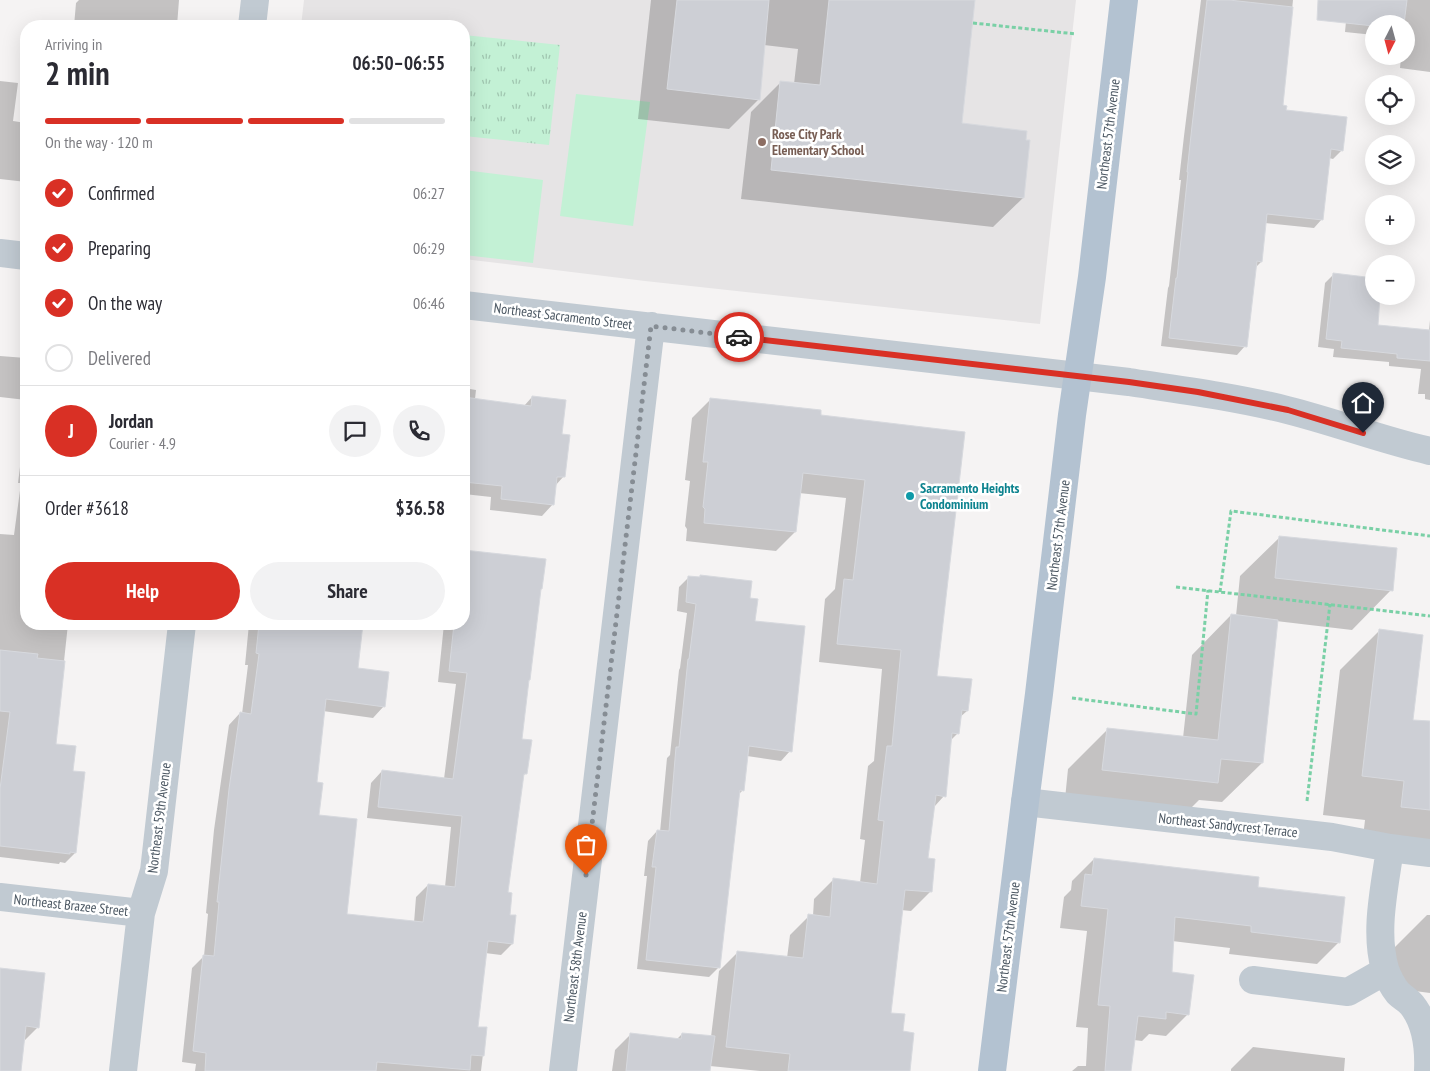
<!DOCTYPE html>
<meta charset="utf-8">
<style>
:root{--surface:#fff;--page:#f2f2f3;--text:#2b2b33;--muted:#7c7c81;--line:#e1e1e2;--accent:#d93025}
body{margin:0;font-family:"PT Sans Narrow",sans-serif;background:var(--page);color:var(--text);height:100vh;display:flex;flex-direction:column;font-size:19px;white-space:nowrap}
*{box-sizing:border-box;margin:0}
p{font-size:16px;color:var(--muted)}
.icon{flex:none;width:28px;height:28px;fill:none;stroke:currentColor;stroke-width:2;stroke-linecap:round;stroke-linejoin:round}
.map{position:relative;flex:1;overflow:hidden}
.drawer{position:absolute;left:20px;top:20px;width:450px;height:610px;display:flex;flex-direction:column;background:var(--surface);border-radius:20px;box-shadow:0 5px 20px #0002}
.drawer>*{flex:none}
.needle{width:32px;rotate:186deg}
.controls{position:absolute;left:1365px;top:15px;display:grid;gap:10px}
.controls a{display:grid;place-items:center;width:50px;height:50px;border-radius:50%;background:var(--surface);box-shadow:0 5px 20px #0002;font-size:25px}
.pin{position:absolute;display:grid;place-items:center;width:42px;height:42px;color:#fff;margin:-51px -21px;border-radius:50% 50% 50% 0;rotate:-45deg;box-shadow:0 0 5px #0007}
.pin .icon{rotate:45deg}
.courier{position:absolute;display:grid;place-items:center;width:50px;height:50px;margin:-25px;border:4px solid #d93025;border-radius:50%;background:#fff;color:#222;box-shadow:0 1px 6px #0007}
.summary em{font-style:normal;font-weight:700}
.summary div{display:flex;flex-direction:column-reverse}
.summary{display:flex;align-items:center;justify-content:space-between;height:85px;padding:0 25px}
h1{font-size:32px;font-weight:700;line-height:38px}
.bar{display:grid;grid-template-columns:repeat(4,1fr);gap:8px 5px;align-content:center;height:60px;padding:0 25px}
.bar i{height:6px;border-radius:4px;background:var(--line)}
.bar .selected{background:var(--accent)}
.bar p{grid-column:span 4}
.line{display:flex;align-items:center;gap:12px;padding:0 25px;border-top:1px solid var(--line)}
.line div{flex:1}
.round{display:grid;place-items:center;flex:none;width:52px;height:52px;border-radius:26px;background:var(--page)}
ol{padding:0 25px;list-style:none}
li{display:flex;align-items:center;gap:15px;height:55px}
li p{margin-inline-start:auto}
li .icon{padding:5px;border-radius:50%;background:var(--accent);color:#fff;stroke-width:4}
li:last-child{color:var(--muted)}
li i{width:28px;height:28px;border:2px solid var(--line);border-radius:50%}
.cta{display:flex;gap:10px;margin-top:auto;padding:10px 25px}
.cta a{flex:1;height:58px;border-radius:30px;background:var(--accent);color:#fff;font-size:20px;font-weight:700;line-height:58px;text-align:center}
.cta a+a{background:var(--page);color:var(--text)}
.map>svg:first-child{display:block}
.education{fill:#e6e4e5}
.grass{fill:url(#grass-tufts)}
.green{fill:#c3f1d5}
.shadow{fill:#0003}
.building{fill:#cdcfd5;stroke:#d7d9de}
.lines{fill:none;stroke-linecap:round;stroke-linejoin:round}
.path{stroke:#7ad0a6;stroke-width:3;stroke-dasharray:4 2.5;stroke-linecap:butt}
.minor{stroke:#c1cad2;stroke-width:28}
.major{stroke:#b3c2d1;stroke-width:28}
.done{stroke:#868d94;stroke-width:5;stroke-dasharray:0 9}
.route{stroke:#d93025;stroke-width:6}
.education-dot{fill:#8d6e63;stroke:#fff;stroke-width:2}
.culture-dot{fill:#0f9aa8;stroke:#fff;stroke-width:2}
.labels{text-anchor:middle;stroke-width:5;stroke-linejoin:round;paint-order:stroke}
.education-label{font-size:14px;font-weight:bold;fill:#785e54;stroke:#fff;text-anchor:start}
.street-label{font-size:14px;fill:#4a5661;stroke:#fff}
.culture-label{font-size:14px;font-weight:bold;fill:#0d838f;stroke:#fff;text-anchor:start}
</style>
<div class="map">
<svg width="1430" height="1071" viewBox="0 0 1430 1071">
<defs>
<pattern id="grass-tufts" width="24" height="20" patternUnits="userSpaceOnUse" patternTransform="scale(1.25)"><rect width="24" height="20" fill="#c3f1d5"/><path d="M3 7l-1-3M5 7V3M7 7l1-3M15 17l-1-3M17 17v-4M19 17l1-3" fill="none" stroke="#a0c6b0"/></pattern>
</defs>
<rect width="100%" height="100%" fill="#f5f3f3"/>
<path class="education" d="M 304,0 L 1076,0 L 1040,324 L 645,281 L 464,259 L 464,26 L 301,26 Z"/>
<path class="grass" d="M 464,35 L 560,45 L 549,145 L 464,136 Z"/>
<path class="green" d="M 576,94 L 650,102 L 633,226 L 560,216 Z
M 464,170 L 543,180 L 533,263 L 464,255 Z"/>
<path class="shadow" d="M 79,0 L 179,0 L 177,26 L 74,26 L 76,3 Z
M 651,0 L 974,0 L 960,124 L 1023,198 L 993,227 L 741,199 L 751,112 L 781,82 L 794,84 L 798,49 L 764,45 L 759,99 L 729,129 L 638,119 Z
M 1201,0 L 1293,0 L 1282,107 L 1285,111 L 1342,150 L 1333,159 L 1329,158 L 1322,219 L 1314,228 L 1265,223 L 1261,262 L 1255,268 L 1245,346 L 1237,355 L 1161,346 L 1168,288 L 1169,286 L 1181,180 L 1179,180 L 1184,136 Z
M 1348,0 L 1430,0 L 1430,72 L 1400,68 L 1401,56 L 1406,56 L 1406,24 L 1374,24 L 1374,35 L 1345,32 Z
M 0,81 L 18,83 L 13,121 L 26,123 L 26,182 L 0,179 Z
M 1333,275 L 1374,296 L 1376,326 L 1429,331 L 1430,320 L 1430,400 L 1425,399 L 1425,394 L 1418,394 L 1421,369 L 1389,366 L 1389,362 L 1333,357 L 1334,349 L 1318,347 L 1325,283 Z
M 0,356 L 26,358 L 26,400 L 0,397 Z
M 464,388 L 476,390 L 475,399 L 524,406 L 532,397 L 561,435 L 564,476 L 555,486 L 553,504 L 542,516 L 490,510 L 491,497 L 464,494 Z
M 711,399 L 819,416 L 963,433 L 936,677 L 967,711 L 959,718 L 958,733 L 950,741 L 944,796 L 934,807 L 927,859 L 933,860 L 930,892 L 911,911 L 901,910 L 890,1014 L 902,1032 L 909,1071 L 760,1071 L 710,1066 L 709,1071 L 612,1071 L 615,1050 L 631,1034 L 677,1039 L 682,1034 L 711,1037 L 719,971 L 738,952 L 787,958 L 790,935 L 809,916 L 813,916 L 814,899 L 833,880 L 860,883 L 865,840 L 860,839 L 868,766 L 874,761 L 882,669 L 819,662 L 825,599 L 835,589 L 846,498 L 799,493 L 795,532 L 776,551 L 686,541 L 687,529 L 685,526 L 690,481 L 685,480 L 692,418 Z
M 26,418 L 26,624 L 68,624 L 55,745 L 72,772 L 75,853 L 65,863 L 60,862 L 59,864 L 0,857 L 0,534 L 14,535 L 21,483 L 18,483 Z
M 1280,537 L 1391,590 L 1352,630 L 1276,621 L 1262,763 L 1222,802 L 1199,800 L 1178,821 L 1064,809 L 1068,769 L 1107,730 L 1183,738 L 1192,655 L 1231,615 L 1236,616 L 1240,576 Z
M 464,552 L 545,560 L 539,591 L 520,740 L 526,773 L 522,777 L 507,894 L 508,916 L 512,944 L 501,955 L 485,953 L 476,1028 L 486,1028 L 481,1071 L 195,1071 L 196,1064 L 182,1062 L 192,968 L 204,956 L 208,914 L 206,913 L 214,830 L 229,725 L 240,713 L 242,714 L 248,665 L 245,665 L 249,624 L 361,624 L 357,670 L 384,706 L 373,718 L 323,711 L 316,783 L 318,816 L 346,916 L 414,923 L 416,897 L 428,885 L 445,887 L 451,827 L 367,818 L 371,783 L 382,771 L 444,779 L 456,684 L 438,682 L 444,624 L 464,624 Z
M 700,576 L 749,599 L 790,751 L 781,761 L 747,756 L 743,790 L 738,795 L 719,967 L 709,977 L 637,969 L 647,876 L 644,876 L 648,841 L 657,831 L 660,832 L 667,758 L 670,755 L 679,670 L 680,668 L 687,613 L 677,611 L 679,587 L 689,577 L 699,578 Z
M 1379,631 L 1430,768 L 1430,854 L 1362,846 L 1365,820 L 1323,815 L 1340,670 Z
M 1094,859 L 1256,888 L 1339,942 L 1317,964 L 1229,954 L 1230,948 L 1172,941 L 1171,973 L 1188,1014 L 1166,1036 L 1149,1034 L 1142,1041 L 1134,1040 L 1130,1071 L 1072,1071 L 1078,1066 L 1086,1066 L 1088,1028 L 1076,1027 L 1087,931 L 1060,928 L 1064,897 L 1071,890 L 1072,881 Z
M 1427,915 L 1430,915 L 1430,993 L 1384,987 L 1388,954 Z
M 0,970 L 38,1027 L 23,1042 L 20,1071 L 0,1071 Z
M 1253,1047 L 1345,1058 L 1344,1071 L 1231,1071 L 1231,1069 Z"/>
<path class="building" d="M 677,0 L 769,0 L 760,100 L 667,89 Z
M 829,0 L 975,0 L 962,123 L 1027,131 L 1026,140 L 1030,140 L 1024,198 L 771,170 L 780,81 L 820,85 Z
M 1207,0 L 1229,0 L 1293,7 L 1283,105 L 1287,106 L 1286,110 L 1347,117 L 1343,151 L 1331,149 L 1323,220 L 1267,214 L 1262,262 L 1257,261 L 1247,347 L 1169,338 L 1176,278 L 1177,278 L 1188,172 L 1187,172 L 1192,126 Z
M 1318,0 L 1407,0 L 1404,24 L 1374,24 L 1374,26 L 1317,20 Z
M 1333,273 L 1374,278 L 1374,296 L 1380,296 L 1378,325 L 1430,330 L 1430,361 L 1397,358 L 1397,354 L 1341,348 L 1342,341 L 1326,339 Z
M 532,396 L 566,400 L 562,434 L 570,435 L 565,477 L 557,477 L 554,505 L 501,499 L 502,486 L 464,482 L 464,397 L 531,406 Z
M 710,398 L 821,410 L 821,415 L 965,432 L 937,676 L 972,679 L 968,711 L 962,710 L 959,734 L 952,733 L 946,797 L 936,795 L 928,858 L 935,859 L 932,892 L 905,890 L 891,1013 L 905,1014 L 903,1031 L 914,1033 L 910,1071 L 788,1071 L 790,1054 L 726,1047 L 737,951 L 803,958 L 808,914 L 830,917 L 833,878 L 877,884 L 884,821 L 878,820 L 887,746 L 892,746 L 901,650 L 837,644 L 844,579 L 853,580 L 865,480 L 803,473 L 796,532 L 704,523 L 705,509 L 703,507 L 708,462 L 703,462 Z
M 1279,536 L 1397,548 L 1393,591 L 1275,578 Z
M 464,550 L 546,559 L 542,589 L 541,589 L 530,680 L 529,680 L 522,739 L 532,740 L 527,774 L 524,774 L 508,892 L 512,893 L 510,915 L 516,915 L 513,944 L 488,941 L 478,1027 L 487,1027 L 484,1056 L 471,1055 L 470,1070 L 377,1062 L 376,1071 L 205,1071 L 206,1053 L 193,1051 L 203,955 L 214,956 L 219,902 L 217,902 L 229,789 L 240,712 L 251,714 L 259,654 L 256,653 L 259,624 L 363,624 L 358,668 L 389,672 L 385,707 L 326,699 L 317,782 L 323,783 L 319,815 L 357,819 L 347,914 L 423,922 L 428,884 L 455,887 L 462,816 L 378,807 L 382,770 L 453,779 L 467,673 L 449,671 L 454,624 L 464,624 Z
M 700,575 L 752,581 L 750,598 L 758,599 L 755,621 L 805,626 L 792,752 L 749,746 L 744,791 L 740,790 L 720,968 L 646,960 L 656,867 L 652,867 L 657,830 L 669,831 L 676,747 L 679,747 L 688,659 L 689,659 L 696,604 L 686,602 L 688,576 L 700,577 Z
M 1231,614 L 1278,620 L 1263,763 L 1221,759 L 1218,783 L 1102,770 L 1107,728 L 1218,740 Z
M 1379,629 L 1423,635 L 1413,720 L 1430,721 L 1430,810 L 1401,807 L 1404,781 L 1362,776 Z
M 0,650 L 38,654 L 37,658 L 65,661 L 56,744 L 76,746 L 73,771 L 85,772 L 76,853 L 70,852 L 70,854 L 0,846 L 0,789 L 10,712 L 0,711 Z
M 1094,858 L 1259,877 L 1258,887 L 1345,897 L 1340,943 L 1251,932 L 1251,926 L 1175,917 L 1172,972 L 1194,975 L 1189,1015 L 1166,1012 L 1166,1019 L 1138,1016 L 1131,1071 L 1105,1071 L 1110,1006 L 1098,1005 L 1108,909 L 1081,906 L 1085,874 L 1092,875 Z
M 0,968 L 45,973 L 39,1028 L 26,1026 L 21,1071 L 0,1071 Z
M 630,1033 L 681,1039 L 682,1033 L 715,1036 L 710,1071 L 626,1071 Z"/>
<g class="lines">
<path class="path" d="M 973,23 L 1076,34
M 1176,587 L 1430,616
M 1220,592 L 1231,511 L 1430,536
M 1072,698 L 1196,714 L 1208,590
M 1307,801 L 1330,604"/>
<path class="minor" d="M 252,26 L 255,0
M 0,253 L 26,256
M 464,305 L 1129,382 C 1182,390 1235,397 1287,410 C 1335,422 1382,440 1430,451
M 1025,802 L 1332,837 L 1390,848 L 1430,853
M 1390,848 C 1385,886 1374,931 1385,969 C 1387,976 1393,987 1398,993 C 1402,997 1408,1000 1412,1005 C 1427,1024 1429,1048 1428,1071
M 0,897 L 141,913
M 1253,980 L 1348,992 L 1385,971
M 123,1071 L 141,913 L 154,871 L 182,624
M 563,1071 L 651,326"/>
<path class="major" d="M 992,1071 L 1025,802 L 1039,694 L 1072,415 L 1092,277 L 1124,0"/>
</g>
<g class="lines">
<path class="done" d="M 586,875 L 651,326 L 739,337"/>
<path class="route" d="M 739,337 L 1129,382 L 1198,392 L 1288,410 L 1363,433"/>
</g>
<circle class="education-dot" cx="762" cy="142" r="5"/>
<circle class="culture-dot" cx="910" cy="496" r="5"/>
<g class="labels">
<g class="education-label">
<text x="772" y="139">Rose City Park<tspan x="772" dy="16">Elementary School</tspan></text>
</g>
<g class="street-label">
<text transform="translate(1108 134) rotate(-83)" y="5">Northeast 57th Avenue</text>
<text transform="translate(563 316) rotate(7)" y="5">Northeast Sacramento Street</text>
<text transform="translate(1058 535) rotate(-83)" y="5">Northeast 57th Avenue</text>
<text transform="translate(159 818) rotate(-83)" y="5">Northeast 59th Avenue</text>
<text transform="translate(1228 825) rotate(6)" y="5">Northeast Sandycrest Terrace</text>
<text transform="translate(71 905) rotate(6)" y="5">Northeast Brazee Street</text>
<text transform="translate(1008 937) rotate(-83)" y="5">Northeast 57th Avenue</text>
<text transform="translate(575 967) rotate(-83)" y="5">Northeast 58th Avenue</text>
</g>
<g class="culture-label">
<text x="920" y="493">Sacramento Heights<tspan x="920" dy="16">Condominium</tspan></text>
</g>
</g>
</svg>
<div class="controls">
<a><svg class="needle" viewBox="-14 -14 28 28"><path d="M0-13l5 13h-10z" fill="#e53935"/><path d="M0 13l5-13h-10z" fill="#7c7c81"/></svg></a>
<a><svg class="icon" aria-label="locate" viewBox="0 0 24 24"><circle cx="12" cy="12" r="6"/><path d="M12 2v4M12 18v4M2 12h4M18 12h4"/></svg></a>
<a><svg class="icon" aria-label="layers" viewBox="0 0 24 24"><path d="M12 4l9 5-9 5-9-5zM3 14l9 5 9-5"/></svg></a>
<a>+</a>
<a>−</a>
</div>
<div class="pin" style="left:586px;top:875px;background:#ea580c"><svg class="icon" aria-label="bag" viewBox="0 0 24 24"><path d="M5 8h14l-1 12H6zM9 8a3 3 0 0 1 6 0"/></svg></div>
<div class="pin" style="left:1363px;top:433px;background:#1f2937"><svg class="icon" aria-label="home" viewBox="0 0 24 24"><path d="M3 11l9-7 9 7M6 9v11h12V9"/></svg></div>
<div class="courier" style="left:739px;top:337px"><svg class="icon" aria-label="car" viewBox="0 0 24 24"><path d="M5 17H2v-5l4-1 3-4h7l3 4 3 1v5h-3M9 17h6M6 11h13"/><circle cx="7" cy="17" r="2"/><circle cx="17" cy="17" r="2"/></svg></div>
<section class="drawer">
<div class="summary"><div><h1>2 min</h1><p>Arriving in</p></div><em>06:50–06:55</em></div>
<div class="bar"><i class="selected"></i><i class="selected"></i><i class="selected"></i><i></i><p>On the way · 120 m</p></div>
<ol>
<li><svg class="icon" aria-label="check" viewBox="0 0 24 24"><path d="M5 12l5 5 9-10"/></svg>Confirmed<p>06:27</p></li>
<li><svg class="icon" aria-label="check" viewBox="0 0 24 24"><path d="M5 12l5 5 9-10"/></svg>Preparing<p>06:29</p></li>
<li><svg class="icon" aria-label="check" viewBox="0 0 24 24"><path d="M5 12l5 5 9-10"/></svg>On the way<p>06:46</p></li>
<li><i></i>Delivered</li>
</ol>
<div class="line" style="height:90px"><b class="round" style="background:var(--accent);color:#fff">J</b><div><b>Jordan</b><p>Courier · 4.9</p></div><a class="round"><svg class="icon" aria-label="chat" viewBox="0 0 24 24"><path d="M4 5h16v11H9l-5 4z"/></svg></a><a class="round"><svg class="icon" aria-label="phone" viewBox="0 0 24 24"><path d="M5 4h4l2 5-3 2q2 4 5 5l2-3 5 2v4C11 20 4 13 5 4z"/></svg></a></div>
<div class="line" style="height:65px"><div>Order #3618</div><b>$36.58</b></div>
<div class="cta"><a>Help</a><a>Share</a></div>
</section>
</div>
